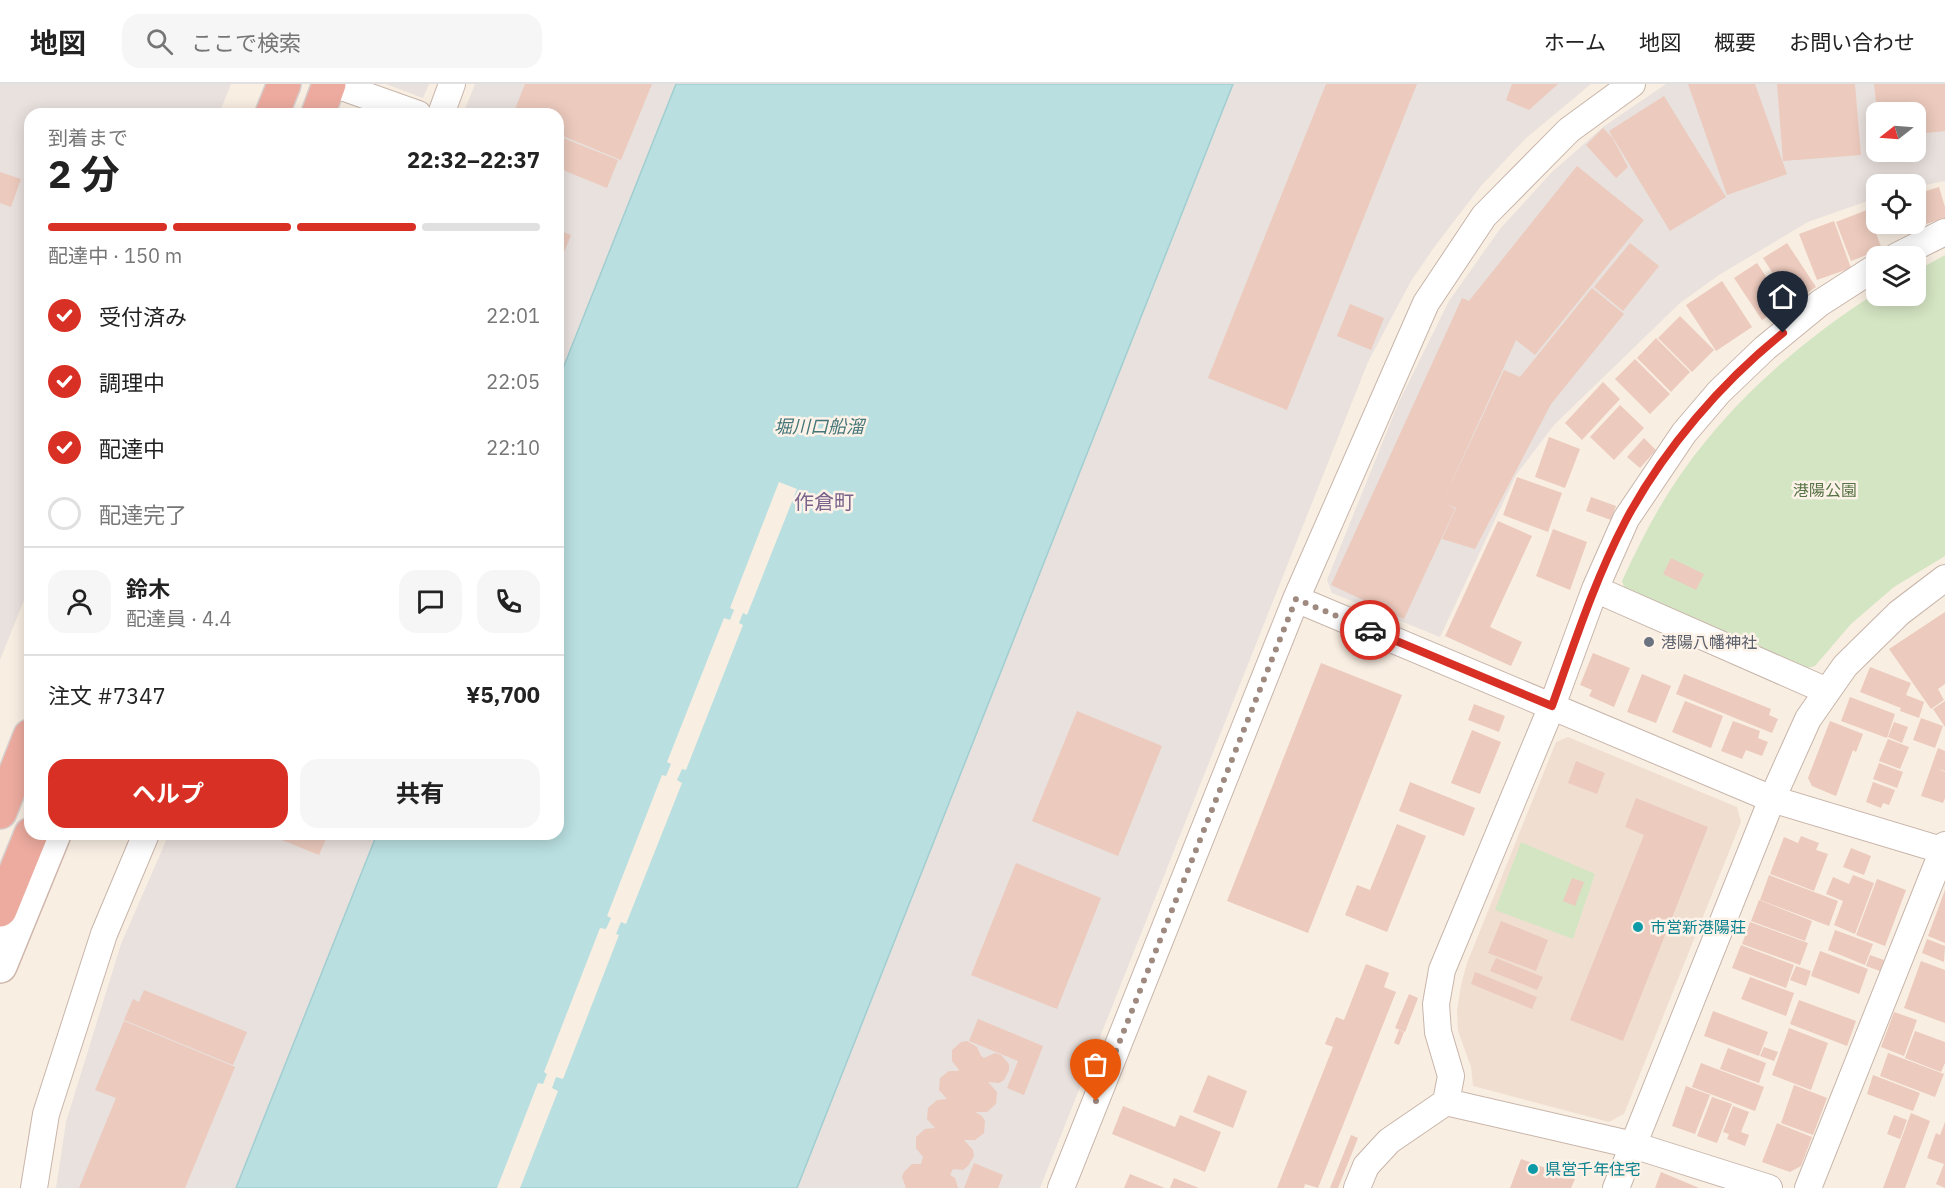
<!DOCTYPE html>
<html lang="ja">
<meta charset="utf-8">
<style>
:root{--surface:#fff;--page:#f6f6f6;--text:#222;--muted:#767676;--line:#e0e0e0;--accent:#d93025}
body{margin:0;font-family:"IBM Plex Sans","Noto Sans JP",sans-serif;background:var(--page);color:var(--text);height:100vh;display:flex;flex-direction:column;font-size:22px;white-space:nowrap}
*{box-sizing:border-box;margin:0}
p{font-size:20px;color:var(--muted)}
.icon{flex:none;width:33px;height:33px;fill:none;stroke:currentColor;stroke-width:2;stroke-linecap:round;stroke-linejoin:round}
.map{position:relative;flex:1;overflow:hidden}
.drawer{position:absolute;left:24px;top:24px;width:540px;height:732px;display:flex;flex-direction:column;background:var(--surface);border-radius:18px;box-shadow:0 3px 15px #0003}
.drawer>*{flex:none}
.needle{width:39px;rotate:253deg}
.fabs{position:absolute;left:1866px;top:18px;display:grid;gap:12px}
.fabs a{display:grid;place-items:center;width:60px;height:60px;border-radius:12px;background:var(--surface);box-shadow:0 3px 15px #0003;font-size:30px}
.pin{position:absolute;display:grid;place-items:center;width:51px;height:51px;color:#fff;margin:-62px -26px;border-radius:50% 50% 50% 0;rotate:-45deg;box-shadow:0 0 6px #0007}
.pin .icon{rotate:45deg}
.courier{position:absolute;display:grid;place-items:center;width:60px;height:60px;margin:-30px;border:4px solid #d93025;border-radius:50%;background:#fff;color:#222;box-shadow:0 2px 8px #0007}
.summary em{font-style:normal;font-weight:700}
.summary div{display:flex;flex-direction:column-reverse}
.summary{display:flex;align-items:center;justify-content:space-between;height:102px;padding:0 24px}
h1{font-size:39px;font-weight:700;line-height:45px}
.bar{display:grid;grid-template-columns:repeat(4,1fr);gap:9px 6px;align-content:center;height:72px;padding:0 24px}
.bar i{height:8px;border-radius:4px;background:var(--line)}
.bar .selected{background:var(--accent)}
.bar p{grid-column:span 4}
.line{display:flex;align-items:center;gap:15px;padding:0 24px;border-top:2px solid var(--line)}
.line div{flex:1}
.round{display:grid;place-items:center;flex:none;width:63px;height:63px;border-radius:18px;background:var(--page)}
ol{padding:0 24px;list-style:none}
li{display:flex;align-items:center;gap:18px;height:66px}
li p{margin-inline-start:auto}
li .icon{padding:6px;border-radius:50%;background:var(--accent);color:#fff;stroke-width:4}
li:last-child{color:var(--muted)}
li i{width:33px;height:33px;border:3px solid var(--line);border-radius:50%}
.button{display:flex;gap:12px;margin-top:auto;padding:12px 24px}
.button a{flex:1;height:69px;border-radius:18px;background:var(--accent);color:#fff;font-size:24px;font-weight:700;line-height:69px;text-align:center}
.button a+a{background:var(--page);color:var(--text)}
header{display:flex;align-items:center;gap:36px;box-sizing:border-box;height:84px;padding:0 30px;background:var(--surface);border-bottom:2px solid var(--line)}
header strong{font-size:28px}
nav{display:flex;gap:33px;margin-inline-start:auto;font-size:21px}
.search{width:420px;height:54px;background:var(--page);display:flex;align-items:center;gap:15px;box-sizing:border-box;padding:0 21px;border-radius:18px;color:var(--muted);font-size:22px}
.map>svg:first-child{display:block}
.residential{fill:#f0dfd1}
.industrial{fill:#e9e1dd;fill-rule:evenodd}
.green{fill:#d4e5c3}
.water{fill:#b9dfe0;stroke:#a1ced1;stroke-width:1.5}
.pier{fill:#f9eee2}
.building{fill:#eccabd}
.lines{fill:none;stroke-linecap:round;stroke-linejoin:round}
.street-casing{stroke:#c8b5aa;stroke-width:28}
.secondary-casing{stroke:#ceb6ab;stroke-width:36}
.highway-casing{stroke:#d6cfcd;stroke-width:36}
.street{stroke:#fff;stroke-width:26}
.secondary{stroke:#fff;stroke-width:33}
.highway{stroke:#edab9f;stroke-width:33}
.done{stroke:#9f8a80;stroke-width:6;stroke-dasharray:0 10.8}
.route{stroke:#d93025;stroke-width:8}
.worship-dot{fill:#6b7280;stroke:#fdf2e8;stroke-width:2}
.culture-dot{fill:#0f9aa8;stroke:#fdf2e8;stroke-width:2}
.labels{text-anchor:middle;stroke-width:5;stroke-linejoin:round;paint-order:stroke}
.park-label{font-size:16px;fill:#577345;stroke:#fdf2e8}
.worship-label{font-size:16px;fill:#5b616d;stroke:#fdf2e8;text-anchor:start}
.culture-label{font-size:16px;fill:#0d838f;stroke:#fdf2e8;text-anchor:start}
.water-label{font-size:18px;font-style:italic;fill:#457679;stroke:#fdf2e8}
.quarter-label{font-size:20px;fill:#7a648b;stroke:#fdf2e8}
</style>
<header>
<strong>地図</strong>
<div class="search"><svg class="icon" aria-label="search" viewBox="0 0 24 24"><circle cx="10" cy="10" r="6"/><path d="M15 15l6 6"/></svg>ここで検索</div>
<nav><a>ホーム</a><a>地図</a><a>概要</a><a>お問い合わせ</a></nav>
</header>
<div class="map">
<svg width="1945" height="1104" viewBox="0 0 1945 1104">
<rect width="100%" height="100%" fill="#f9eee2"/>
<path class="residential" d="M 1568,653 L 1737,723 L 1741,738 L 1624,1030 L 1609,1038 L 1473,1002 L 1471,983 L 1458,947 L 1457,927 L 1461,901 L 1467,879 L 1556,658 Z"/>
<path class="industrial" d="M 0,0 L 231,0 L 219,30 L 30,30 L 30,501 L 0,576 Z
M 386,0 L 429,0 L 423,14 Z
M 475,0 L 676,0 L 558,297 L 558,30 L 463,30 Z
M 1233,0 L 1591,0 L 1525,55 L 1481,102 L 1435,162 L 1411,197 L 1368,278 L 1040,1104 L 797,1104 Z
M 1666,0 L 1945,0 L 1945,97 L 1916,103 L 1916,100 L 1876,100 L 1876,114 L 1808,138 L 1719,191 L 1680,219 L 1554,341 L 1516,391 L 1440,553 L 1332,509 L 1327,496 L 1398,320 L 1449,217 L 1500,145 L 1551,89 L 1603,43 ZM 1876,28 L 1916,28 L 1916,68 L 1876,68 Z
M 169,750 L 377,750 L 236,1104 L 56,1104 L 66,1038 L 121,860 Z"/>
<path class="green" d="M 1945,171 L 1945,472 L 1894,503 L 1851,540 L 1815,582 L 1800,586 L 1626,508 L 1622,497 C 1636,467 1651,436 1669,408 C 1721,326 1796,260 1876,209 L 1876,212 L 1916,212 L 1916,187 Z
M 1521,758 L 1595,790 L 1573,855 L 1495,826 Z"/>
<path class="water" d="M 676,0 L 1233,0 L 797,1104 L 236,1104 L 377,750 L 558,750 L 558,297 Z"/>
<path class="pier" d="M 779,398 L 797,405 L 747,531 L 743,529 L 739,539 L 743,541 L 686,686 L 682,685 L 677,696 L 682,699 L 626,840 L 621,838 L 616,850 L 619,851 L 563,995 L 556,993 L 552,1004 L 558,1007 L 520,1104 L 497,1104 L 538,999 L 543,1000 L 547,990 L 544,988 L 600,844 L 606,845 L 611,834 L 607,832 L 662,691 L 666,692 L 671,680 L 667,678 L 724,534 L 730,536 L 734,526 L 730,524 Z"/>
<path class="building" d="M 525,0 L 652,0 L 621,76 L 558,50 L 558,30 L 513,30 Z
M 1326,0 L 1417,0 L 1287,326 L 1208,294 Z
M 1512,0 L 1558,0 L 1529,26 L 1506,16 Z
M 1688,0 L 1755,0 L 1787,90 L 1727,111 Z
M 1777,0 L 1855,0 L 1861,71 L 1783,77 Z
M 1874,0 L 1945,0 L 1945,47 L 1916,50 L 1916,28 L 1877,28 Z
M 1664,12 L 1726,113 L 1670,147 L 1609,47 Z
M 1603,44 L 1612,53 L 1628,83 L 1616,94 L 1586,61 Z
M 558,52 L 618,76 L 607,104 L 558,84 Z
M 1577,82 L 1644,136 L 1535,271 L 1516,256 L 1442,419 L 1504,286 L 1520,293 L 1592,204 L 1624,230 L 1551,320 L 1475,465 L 1442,455 L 1456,424 L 1447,420 L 1455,425 L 1404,535 L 1331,501 L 1462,214 L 1469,217 Z
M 0,88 L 21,95 L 11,123 L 0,119 Z
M 1939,103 L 1945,123 L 1945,134 L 1894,150 L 1891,140 L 1916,140 L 1916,110 Z
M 1867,126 L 1882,165 L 1851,177 L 1836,138 Z
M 1834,137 L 1851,184 L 1817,196 L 1799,150 Z
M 558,146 L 571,151 L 558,183 Z
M 1630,159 L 1659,182 L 1623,227 L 1594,203 Z
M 1787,159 L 1816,203 L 1792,219 L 1763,174 Z
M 1757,179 L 1785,221 L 1762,236 L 1734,194 Z
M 1722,197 L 1752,243 L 1716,267 L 1686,221 Z
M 1350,220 L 1384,234 L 1371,266 L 1337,252 Z
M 1680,232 L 1714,266 L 1692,288 L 1658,254 Z
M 1656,254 L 1690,288 L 1671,308 L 1637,274 Z
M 1635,275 L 1670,310 L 1650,330 L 1615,295 Z
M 1603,298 L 1620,315 L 1582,356 L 1565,339 Z
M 1620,321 L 1644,344 L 1614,376 L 1590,353 Z
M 1549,353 L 1580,365 L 1565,404 L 1535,393 Z
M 1644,354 L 1656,366 L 1640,384 L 1627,373 Z
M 1517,393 L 1562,409 L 1548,448 L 1503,431 Z
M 1591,413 L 1616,422 L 1611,436 L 1586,427 Z
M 1498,437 L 1532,452 L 1490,543 L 1522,558 L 1511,582 L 1445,552 Z
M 1553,445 L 1587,458 L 1570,506 L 1536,492 Z
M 1671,474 L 1704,490 L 1696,506 L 1663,490 Z
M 1945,528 L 1945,600 L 1938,605 L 1944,616 L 1931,625 L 1889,565 Z
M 1646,552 L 1655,556 L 1652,565 L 1643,561 Z
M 1593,569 L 1630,584 L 1614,623 L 1589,612 L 1592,606 L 1580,601 Z
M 1321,579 L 1402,611 L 1308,849 L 1227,817 Z
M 1870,583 L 1911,599 L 1906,611 L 1924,618 L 1919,634 L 1900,627 L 1901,624 L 1860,608 Z
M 1642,590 L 1671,602 L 1656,639 L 1627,628 Z
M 1684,590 L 1771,625 L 1769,631 L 1778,635 L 1772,649 L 1676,610 Z
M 1850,613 L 1895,630 L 1887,654 L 1841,637 Z
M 1685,617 L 1723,632 L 1711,664 L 1672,648 Z
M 1945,617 L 1945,643 L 1933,625 Z
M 1474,620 L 1505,632 L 1499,648 L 1468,636 Z
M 1077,627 L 1162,662 L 1118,772 L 1032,737 Z
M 1921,634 L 1943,642 L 1935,664 L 1913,656 Z
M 1733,637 L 1760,647 L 1758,654 L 1768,658 L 1762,672 L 1746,666 L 1742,675 L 1721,667 Z
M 1830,637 L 1863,650 L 1856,668 L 1853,666 L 1836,712 L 1812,702 L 1808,694 Z
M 1894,638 L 1908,643 L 1902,659 L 1888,653 Z
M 1472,646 L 1501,658 L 1480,710 L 1451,699 Z
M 1888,655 L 1909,663 L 1900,685 L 1879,677 Z
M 1938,664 L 1945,667 L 1945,687 L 1938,685 L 1945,688 L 1945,714 L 1943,719 L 1921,712 Z
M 1576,677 L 1605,689 L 1597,710 L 1568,699 Z
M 1879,679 L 1903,688 L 1897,704 L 1873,695 Z
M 1410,698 L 1475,724 L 1464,752 L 1399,727 Z
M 1873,698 L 1895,706 L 1889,721 L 1883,719 L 1881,724 L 1866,718 Z
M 1636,714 L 1708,743 L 1623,957 L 1570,936 L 1644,751 L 1625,743 Z
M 1397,740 L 1426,752 L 1387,848 L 1345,831 L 1357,801 L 1370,806 Z
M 267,750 L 328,750 L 319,771 Z
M 1801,752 L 1819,759 L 1816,766 L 1828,770 L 1814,807 L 1770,790 L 1784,753 L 1798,759 Z
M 1851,764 L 1871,772 L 1864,791 L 1843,783 Z
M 1016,779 L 1101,814 L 1057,925 L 971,891 Z
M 1769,791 L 1838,817 L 1829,842 L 1760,816 Z
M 1853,791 L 1874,799 L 1855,850 L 1834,841 L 1843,817 L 1826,810 L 1833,793 L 1849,800 Z
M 1572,794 L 1584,798 L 1575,822 L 1563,817 Z
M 1877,795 L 1906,806 L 1885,862 L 1856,851 Z
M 1945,806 L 1945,859 L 1928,852 Z
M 1759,816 L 1812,837 L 1805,857 L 1751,837 Z
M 1501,837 L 1548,856 L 1536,887 L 1488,869 Z
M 1750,838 L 1808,859 L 1800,881 L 1742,860 Z
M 1835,846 L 1873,860 L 1865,881 L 1828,866 Z
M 1927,855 L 1945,862 L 1944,878 L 1922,869 Z
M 1741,861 L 1794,881 L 1786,904 L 1732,884 Z
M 1820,867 L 1868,885 L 1859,910 L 1811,892 Z
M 1870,871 L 1884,876 L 1880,887 L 1866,882 Z
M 1496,874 L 1543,893 L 1537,906 L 1490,887 Z
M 1921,877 L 1945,886 L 1945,939 L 1904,924 Z
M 1366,880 L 1389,889 L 1384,903 L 1396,908 L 1318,1104 L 1305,1100 L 1304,1104 L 1277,1104 L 1333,963 L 1325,960 L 1336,933 L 1344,936 Z
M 1796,882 L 1811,887 L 1806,902 L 1790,896 Z
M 1475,888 L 1537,913 L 1532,925 L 1471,900 Z
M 1750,893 L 1794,909 L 1786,932 L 1741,915 Z
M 144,906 L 247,948 L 233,981 L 124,936 L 133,915 L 139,918 Z
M 1409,910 L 1418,914 L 1405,948 L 1395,944 Z
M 1799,916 L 1856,937 L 1847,962 L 1790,940 Z
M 1713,927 L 1768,948 L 1759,972 L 1704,952 Z
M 1894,928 L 1917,936 L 1904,972 L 1881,963 Z
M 978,935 L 1043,962 L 1024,1011 L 1007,1004 L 1018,977 L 969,957 Z
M 124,937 L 235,983 L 185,1104 L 79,1104 L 116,1014 L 95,1006 Z
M 1789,944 L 1828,959 L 1811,1006 L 1772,991 Z
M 1399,946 L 1404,948 L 1399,961 L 1394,959 Z
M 1915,947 L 1945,958 L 1945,979 L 1941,988 L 1905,974 Z
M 967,957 L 977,963 L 981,972 L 984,974 L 995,969 L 1001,971 L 1009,980 L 1009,986 L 1004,996 L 999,999 L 988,998 L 997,1008 L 996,1020 L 987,1028 L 975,1028 L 982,1032 L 985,1037 L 984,1049 L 975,1056 L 964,1056 L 973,1066 L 974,1072 L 968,1082 L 963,1086 L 953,1085 L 950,1091 L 955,1094 L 958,1104 L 906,1104 L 902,1093 L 904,1088 L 912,1080 L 921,1080 L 923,1073 L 916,1064 L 916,1053 L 925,1045 L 935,1044 L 927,1035 L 928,1024 L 937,1016 L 947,1015 L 939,1006 L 940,994 L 949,987 L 958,987 L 959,986 L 952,977 L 952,966 L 961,958 Z
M 1764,963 L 1778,968 L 1774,977 L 1760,972 Z
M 1728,964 L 1766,979 L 1759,999 L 1720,985 Z
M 1888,969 L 1944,990 L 1935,1013 L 1880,992 Z
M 1701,979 L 1764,1003 L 1755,1027 L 1692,1003 Z
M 1208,991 L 1247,1007 L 1233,1044 L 1193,1028 Z
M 1873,991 L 1920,1009 L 1913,1027 L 1867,1010 Z
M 1794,1001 L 1827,1014 L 1813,1051 L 1781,1039 Z
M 1686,1002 L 1710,1011 L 1695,1050 L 1672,1042 Z
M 1712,1013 L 1732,1020 L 1717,1059 L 1697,1052 Z
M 1123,1022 L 1175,1043 L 1180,1031 L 1221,1048 L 1205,1088 L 1112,1050 Z
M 1733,1022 L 1749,1028 L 1741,1048 L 1749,1051 L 1745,1062 L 1727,1055 L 1729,1050 L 1723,1048 Z
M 1911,1029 L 1930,1037 L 1905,1104 L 1883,1104 Z
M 1894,1031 L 1907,1036 L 1900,1055 L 1887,1050 Z
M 1945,1038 L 1945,1104 L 1936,1100 L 1944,1080 L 1927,1074 L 1936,1049 L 1940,1051 Z
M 1777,1039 L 1812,1053 L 1801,1082 L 1790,1088 L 1762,1078 Z
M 1351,1051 L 1358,1054 L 1338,1104 L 1330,1104 Z
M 1521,1075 L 1575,1095 L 1571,1104 L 1510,1104 Z
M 974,1079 L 1003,1091 L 998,1104 L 964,1104 Z
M 1661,1088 L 1699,1104 L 1655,1104 Z
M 1130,1090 L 1165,1104 L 1124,1104 Z
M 1174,1094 L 1199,1104 L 1170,1104 Z"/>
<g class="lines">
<defs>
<path id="street" d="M 342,3 L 418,30
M 441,30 L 452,0
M 1897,172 L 1945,148
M 1595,505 L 1827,607
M 1296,515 L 1772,715 L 1945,767
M 1446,1018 L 1451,992 L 1438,948 L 1436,920 L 1442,886 L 1552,622 L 1595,505 L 1626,435 L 1684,349 L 1719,308 L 1765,264 L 1820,219 L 1876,183
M 34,1104 L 46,1030 L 104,850 L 146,750
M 1061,1104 L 1296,515 L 1426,219 L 1484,132 L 1569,46 L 1632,0
M 1357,1104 L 1366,1082 L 1389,1057 L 1446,1018 L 1633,1061 L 1769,1104
M 1616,1104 L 1772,715 L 1808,635 L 1845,582 L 1899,529 L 1945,494
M 1808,1104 L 1945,761"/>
<path id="secondary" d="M 0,882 L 54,750"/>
<path id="highway" d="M 272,30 L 284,0
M 318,30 L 329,0
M 0,728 L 30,652
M 0,826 L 31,750"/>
</defs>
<use href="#street" class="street-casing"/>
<use href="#secondary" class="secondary-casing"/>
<use href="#highway" class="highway-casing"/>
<use href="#street" class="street"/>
<use href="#secondary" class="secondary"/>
<use href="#highway" class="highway"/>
</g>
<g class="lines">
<path class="done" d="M 1096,1017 L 1296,515 L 1370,546"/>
<path class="route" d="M 1370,546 L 1552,622 C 1574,560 1595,495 1626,436 C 1664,365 1721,299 1783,249"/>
</g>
<circle class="worship-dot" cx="1649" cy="558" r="6"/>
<g class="culture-dot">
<circle cx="1638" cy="843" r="6"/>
<circle cx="1533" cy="1085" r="6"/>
</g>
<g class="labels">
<g class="park-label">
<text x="1825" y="412">港陽公園</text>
</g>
<g class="worship-label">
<text x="1661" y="564">港陽八幡神社</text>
</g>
<g class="culture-label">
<text x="1650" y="849">市営新港陽荘</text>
<text x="1545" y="1091">県営千年住宅</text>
</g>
<g class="water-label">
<text x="819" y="349">堀川口船溜</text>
</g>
<g class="quarter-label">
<text x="824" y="425">作倉町</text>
</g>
</g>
</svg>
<div class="fabs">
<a><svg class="needle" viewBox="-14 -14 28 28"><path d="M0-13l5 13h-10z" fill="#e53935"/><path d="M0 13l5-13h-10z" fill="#767676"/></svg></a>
<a><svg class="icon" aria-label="locate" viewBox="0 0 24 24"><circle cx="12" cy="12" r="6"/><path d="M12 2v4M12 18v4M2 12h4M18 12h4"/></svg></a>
<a><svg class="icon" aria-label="layers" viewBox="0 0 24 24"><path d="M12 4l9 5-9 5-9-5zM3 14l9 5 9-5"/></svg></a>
</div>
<div class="pin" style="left:1096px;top:1017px;background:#ea580c"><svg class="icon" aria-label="bag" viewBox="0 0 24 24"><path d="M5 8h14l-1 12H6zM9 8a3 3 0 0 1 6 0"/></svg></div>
<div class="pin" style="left:1783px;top:249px;background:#1f2937"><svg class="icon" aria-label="home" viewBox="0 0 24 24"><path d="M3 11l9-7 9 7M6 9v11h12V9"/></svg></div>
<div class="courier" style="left:1370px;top:546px"><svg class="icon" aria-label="car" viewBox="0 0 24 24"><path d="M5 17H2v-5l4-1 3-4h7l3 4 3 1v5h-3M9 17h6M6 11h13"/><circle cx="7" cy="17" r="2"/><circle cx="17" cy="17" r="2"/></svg></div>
<section class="drawer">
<div class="summary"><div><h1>2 分</h1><p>到着まで</p></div><em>22:32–22:37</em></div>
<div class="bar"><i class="selected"></i><i class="selected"></i><i class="selected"></i><i></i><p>配達中 · 150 m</p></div>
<ol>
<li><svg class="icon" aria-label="check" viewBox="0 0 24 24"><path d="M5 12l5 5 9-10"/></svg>受付済み<p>22:01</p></li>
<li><svg class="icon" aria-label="check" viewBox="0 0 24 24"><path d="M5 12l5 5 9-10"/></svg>調理中<p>22:05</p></li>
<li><svg class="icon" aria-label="check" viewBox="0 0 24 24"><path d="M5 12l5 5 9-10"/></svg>配達中<p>22:10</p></li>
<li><i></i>配達完了</li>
</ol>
<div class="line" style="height:108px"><a class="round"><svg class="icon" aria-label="person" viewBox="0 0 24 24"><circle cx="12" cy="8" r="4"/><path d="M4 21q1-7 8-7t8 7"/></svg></a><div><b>鈴木</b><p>配達員 · 4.4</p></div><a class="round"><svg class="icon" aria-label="chat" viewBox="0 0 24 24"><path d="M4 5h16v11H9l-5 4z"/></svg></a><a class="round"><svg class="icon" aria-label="phone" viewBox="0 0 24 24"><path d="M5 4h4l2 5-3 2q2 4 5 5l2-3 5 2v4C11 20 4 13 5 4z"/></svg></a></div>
<div class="line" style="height:78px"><div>注文 #7347</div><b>¥5,700</b></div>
<div class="button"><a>ヘルプ</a><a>共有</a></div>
</section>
</div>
